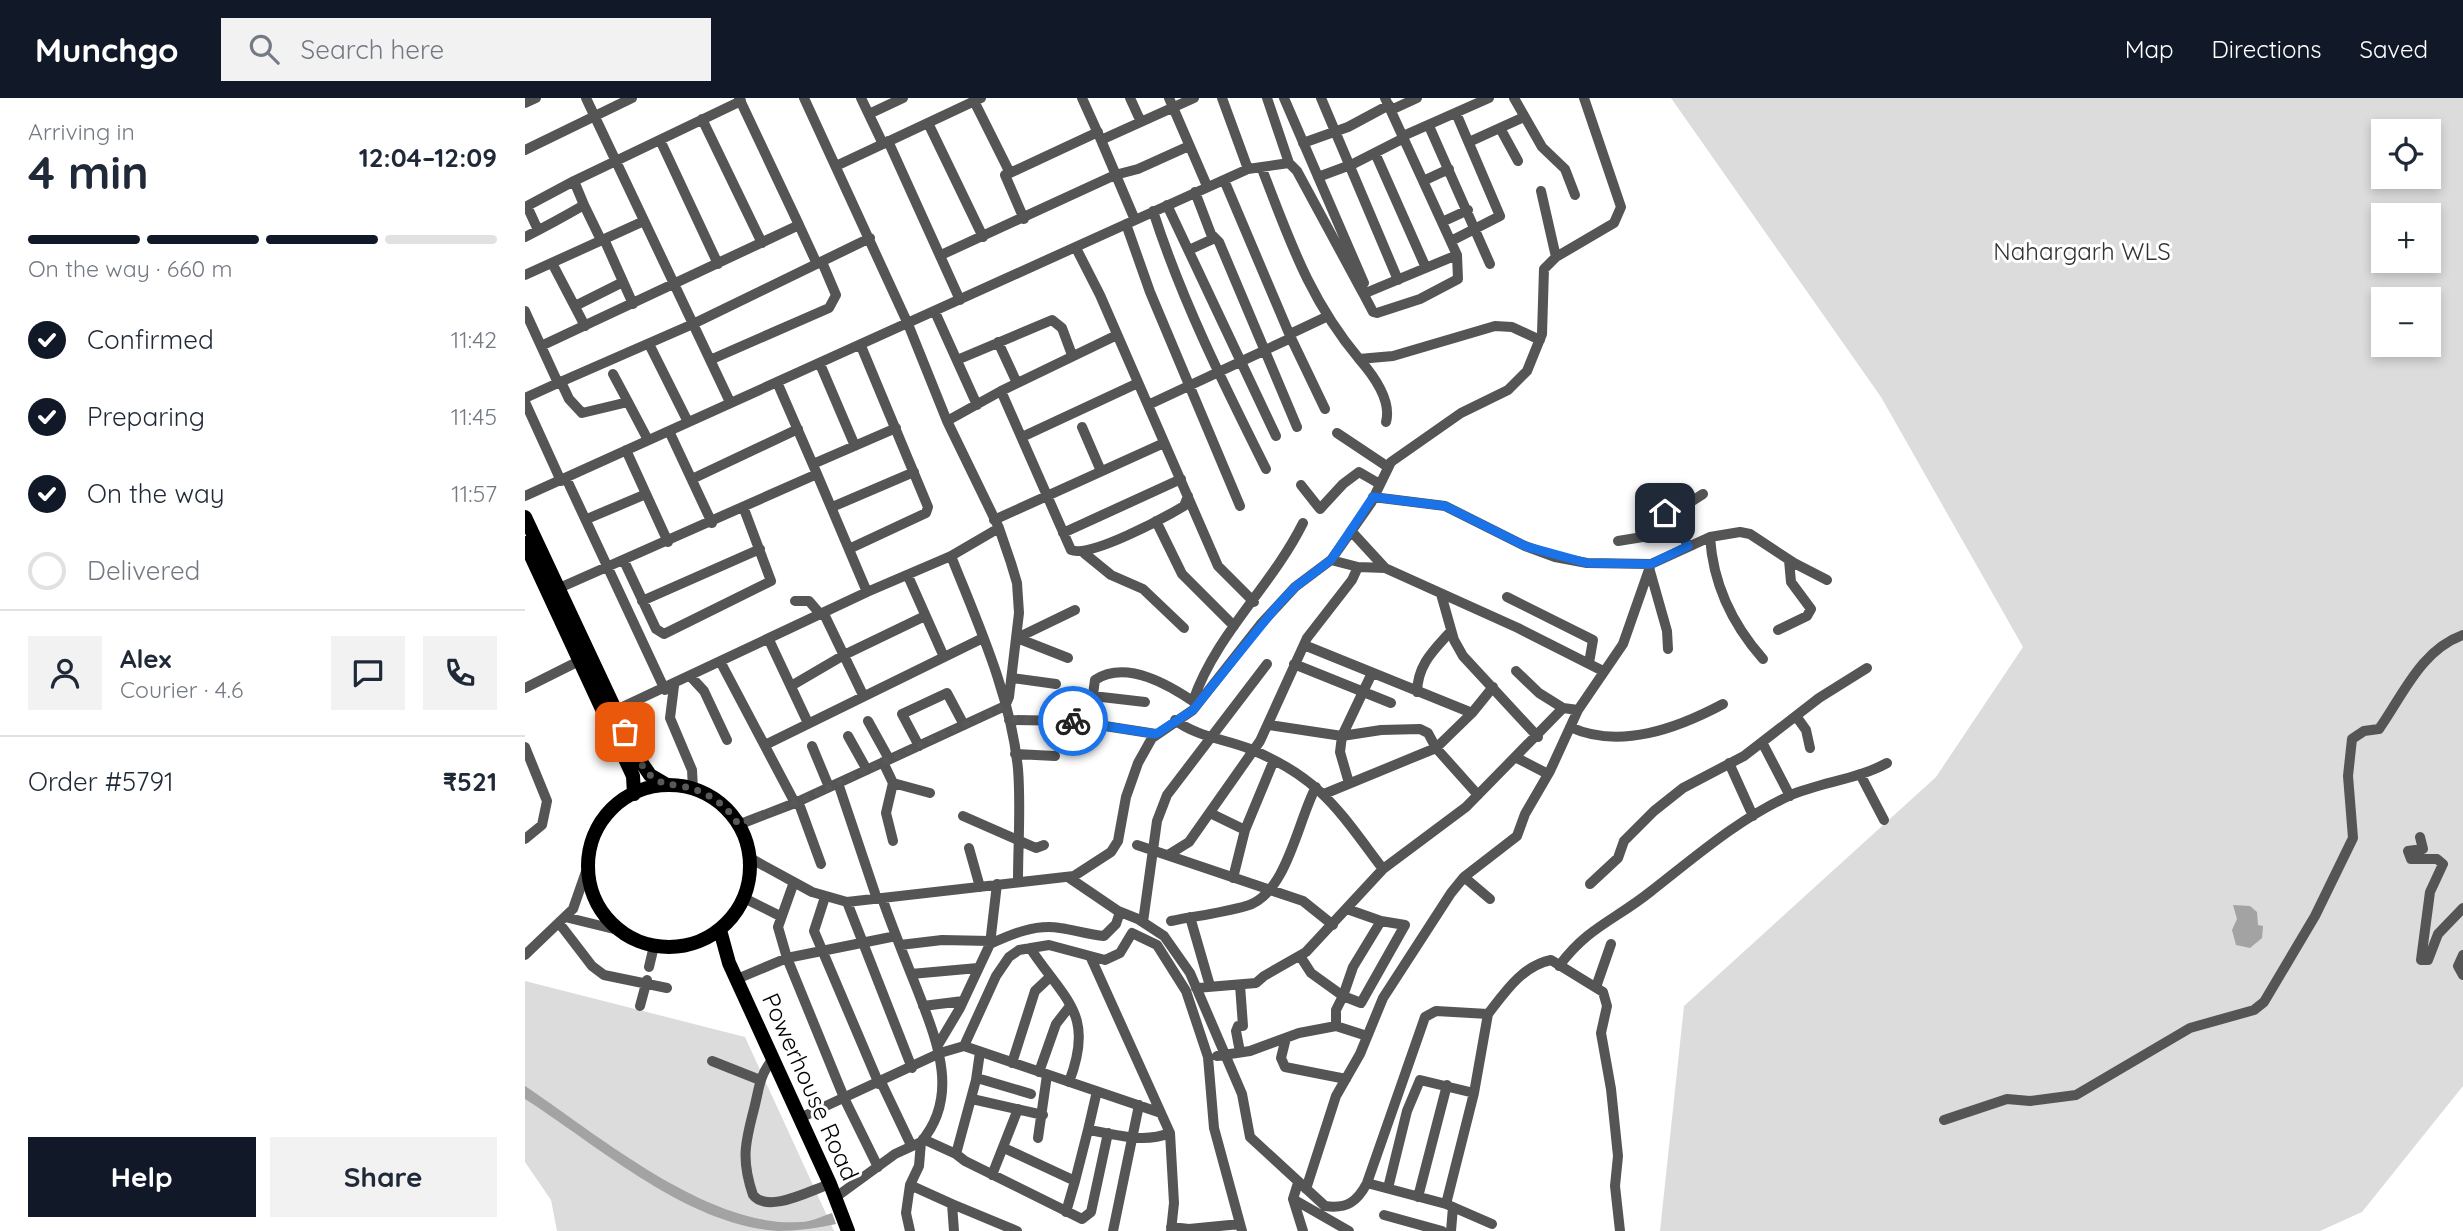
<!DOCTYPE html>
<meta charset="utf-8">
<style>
:root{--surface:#fff;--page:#f2f2f3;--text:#1f2937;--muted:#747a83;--line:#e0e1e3;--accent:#111827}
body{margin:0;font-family:Quicksand,sans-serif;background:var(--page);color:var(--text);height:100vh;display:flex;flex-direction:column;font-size:26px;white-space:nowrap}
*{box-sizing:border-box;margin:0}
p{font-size:23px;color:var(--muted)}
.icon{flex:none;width:38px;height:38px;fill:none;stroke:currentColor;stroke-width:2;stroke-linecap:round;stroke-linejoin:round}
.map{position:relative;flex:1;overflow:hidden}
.panel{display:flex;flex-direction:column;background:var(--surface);width:525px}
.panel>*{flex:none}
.buttons{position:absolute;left:1846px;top:21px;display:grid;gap:14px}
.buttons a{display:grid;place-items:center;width:70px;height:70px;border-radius:0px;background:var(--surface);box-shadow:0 4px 10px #0003;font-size:35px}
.pin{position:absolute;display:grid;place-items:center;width:60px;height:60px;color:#fff;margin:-30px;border-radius:14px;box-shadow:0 4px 10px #0006}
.courier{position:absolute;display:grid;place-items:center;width:70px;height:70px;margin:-35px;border:5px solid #1a73e8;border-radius:50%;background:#fff;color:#222;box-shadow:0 2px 9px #0007}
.head em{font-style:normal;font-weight:700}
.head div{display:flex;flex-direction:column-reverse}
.head{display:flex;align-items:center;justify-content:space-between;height:119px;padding:0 28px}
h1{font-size:46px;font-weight:700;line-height:52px}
.bar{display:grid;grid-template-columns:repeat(4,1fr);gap:10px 7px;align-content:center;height:84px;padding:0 28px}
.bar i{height:9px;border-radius:5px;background:var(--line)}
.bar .current{background:var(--accent)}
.bar p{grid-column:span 4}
.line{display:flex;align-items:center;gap:18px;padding:0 28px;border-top:2px solid var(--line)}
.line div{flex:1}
.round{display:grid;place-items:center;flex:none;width:74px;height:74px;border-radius:0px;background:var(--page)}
ol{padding:0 28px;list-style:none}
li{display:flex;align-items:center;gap:21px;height:77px}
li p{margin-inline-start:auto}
li .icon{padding:7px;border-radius:50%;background:var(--accent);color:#fff;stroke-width:4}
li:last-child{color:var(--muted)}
li i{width:38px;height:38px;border:4px solid var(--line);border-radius:50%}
.cta{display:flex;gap:14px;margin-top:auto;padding:14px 28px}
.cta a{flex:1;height:80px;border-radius:0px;background:var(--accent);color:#fff;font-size:28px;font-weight:700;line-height:80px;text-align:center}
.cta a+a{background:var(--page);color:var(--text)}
header{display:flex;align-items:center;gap:42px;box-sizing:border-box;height:98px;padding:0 35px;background:var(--accent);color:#fff}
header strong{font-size:33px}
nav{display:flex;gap:38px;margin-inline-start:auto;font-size:24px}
.search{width:490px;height:63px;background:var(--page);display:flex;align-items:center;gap:18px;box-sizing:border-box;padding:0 24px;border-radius:0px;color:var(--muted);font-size:26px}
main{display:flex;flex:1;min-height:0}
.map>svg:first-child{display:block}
.green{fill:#dcdcdc;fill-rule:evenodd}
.water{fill:#a3a3a3}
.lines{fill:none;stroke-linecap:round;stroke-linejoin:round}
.minor{stroke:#555;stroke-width:10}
.major{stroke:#000;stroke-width:14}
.done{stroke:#595959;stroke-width:7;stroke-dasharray:0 12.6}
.route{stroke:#1a73e8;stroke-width:9}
.labels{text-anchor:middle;stroke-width:6;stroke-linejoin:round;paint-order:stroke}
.park-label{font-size:24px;fill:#333;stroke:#fff}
.street-label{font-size:24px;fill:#000;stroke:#fff}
</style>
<header>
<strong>Munchgo</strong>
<div class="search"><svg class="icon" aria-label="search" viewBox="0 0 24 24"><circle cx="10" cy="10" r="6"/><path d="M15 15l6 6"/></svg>Search here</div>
<nav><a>Map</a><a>Directions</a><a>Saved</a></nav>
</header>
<main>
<section class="panel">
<div class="head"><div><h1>4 min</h1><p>Arriving in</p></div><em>12:04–12:09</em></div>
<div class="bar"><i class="current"></i><i class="current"></i><i class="current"></i><i></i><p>On the way · 660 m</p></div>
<ol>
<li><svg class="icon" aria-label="check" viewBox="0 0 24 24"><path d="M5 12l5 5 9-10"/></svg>Confirmed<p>11:42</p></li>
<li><svg class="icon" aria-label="check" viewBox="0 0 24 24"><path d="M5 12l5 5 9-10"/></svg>Preparing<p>11:45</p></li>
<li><svg class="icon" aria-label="check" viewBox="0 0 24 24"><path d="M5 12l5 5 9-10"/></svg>On the way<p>11:57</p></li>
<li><i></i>Delivered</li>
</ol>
<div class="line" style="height:126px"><a class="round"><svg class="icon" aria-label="person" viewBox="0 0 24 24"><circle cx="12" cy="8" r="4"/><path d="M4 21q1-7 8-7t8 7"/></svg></a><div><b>Alex</b><p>Courier · 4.6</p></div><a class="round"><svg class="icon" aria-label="chat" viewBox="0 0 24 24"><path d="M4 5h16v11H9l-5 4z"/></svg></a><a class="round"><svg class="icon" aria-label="phone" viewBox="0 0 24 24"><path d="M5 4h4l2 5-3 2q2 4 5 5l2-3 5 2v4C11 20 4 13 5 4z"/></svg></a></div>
<div class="line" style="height:91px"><div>Order #5791</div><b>₹521</b></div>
<div class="cta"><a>Help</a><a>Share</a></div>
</section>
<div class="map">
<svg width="1938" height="1133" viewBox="0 0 1938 1133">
<rect width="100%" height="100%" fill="#fff"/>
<path class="green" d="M 1146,0 L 1938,0 L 1938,988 L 1837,1114 L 1795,1133 L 1135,1133 L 1159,908 L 1411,679 L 1498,549 L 1356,299 ZM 1858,33 L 1904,33 L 1904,79 L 1858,79 ZM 1858,117 L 1904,117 L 1904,163 L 1858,163 ZM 1858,201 L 1904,201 L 1904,247 L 1858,247 Z
M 0,883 L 220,939 L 309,1133 L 32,1133 L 26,1102 L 0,1064 Z"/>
<path class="water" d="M 1708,807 L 1725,808 L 1732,814 L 1733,827 L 1738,828 L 1737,840 L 1725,850 L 1711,847 L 1707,832 L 1712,821 Z
M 0,988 C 73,1037 185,1131 276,1124 C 286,1124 297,1118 307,1115 L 311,1126 C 293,1130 272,1133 253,1133 C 162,1127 75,1049 0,1001 Z"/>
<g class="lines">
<path class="minor" d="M 61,0 L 205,304
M 214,0 L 274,127
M 336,0 L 358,46
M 557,0 L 576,42 L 669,0
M 605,0 L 616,24
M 644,0 L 682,88
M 697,0 L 723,71
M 742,0 L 764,65
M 759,0 L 839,185
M 796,0 L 873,182
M 989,0 L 1017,49 L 1040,71 L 1050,97
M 449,3 L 485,75 L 573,34
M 0,5 L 11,0
M 866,12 L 892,0
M 344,16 L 378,0
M 177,21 L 237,145
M 403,25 L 458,139
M 904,28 L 965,166
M 975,30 L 993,63
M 878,38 L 964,0
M 135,42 L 193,166
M 576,42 L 610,122
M 363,43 L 435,202
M 944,44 L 999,19
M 778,45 L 823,29 L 864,7
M 0,52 L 107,0
M 850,55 L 901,170
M 311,68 L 456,0
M 737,71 C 765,143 784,201 835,262 C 848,277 867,302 861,324
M 485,75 L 480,77 L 499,121
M 793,79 L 828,66 L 879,40
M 49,83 L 216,3
M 898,83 L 924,71
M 670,94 L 686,136 L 690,140
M 59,107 L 76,142
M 642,107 L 751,338
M 628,113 C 657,203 699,287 741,371
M 917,124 L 943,112
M 601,126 L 625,194 L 715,408
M 0,139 C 20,129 40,118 59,107 L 49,83 L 2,108 L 13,132
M 79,141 L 108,206
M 926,143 L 975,118 L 931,15
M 551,150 L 575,197 L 693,468 L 729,504
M 664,152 L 690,140 L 694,144 L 772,329
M 416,157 L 590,77 L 613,71 L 664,48
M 1031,159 L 1089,125 L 1096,109 L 1059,0
M 27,165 L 60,228
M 0,177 L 119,123
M 843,194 L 932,157 L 860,0
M 838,195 L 848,214 L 852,215 L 895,201 L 933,181 L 932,157
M 50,208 L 98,184
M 0,213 L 33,285 L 0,300
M 410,214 L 452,307
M 765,236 L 801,219
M 766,240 L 800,311
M 473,244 L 492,285
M 124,246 L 163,324
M 16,248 L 274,127 L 292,166
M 834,261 L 868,258 L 970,228 L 987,229 L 1015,242
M 185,262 L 304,210 L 311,197 L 297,164
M 432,262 L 527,222 L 537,230 L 547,257
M 295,266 L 330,348
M 88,276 L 103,304
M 36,284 L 44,301 L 57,315 L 103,304 L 123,342
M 252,284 L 292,376
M 33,285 L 168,226 L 345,140
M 476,293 L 546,452 C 565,460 639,420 659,408 L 663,398
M 0,304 L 36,383
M 623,307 L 766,240 L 699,82
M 422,323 L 476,293 L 592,237
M 557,329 L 576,373
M 144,333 L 187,425
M 812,335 L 863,369
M 497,339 L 613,285
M 101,352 L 143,444
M 288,366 L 371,330
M 41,380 L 140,592
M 167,381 L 273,331
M 776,387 L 795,411 L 818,386 L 834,374 L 853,385
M 0,398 L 723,71 L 764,65 L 772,73 L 838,195 L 843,194
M 848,399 L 920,408 L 1000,448 L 1030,459 L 1062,465 L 1126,466 L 1185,439 L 1215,434 L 1225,436 L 1269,465 L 1302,482
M 1127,407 L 1151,425 L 1163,448
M 307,409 L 389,374
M 1144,418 L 1178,396
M 62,421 L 121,396
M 469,422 L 639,345
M 631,423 L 657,476 L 709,528
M 538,435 L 656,381
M 1185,439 C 1188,486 1207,526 1238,561
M 1093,443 L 1130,437 L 1151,425
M 326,450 L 401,415 L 403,409 L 336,248
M 559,455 L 586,477 L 618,491 L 659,530
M 426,458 C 453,526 486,598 493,671 C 496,708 493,746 493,783
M 806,462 L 833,469 L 860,470 L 826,433
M 99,463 L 131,531 L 139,536 L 246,483 L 219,411
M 860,470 L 993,530 L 1078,573
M 1125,473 L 1142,533 L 1143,551
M 383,478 L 419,559
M 32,491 L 292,376 L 342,494
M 916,496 L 929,542 L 938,558 L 1013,639
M 982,499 L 1068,542 L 1064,565
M 117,503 L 235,451
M 270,503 L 284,503 L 296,517
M 299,516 L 338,597
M 1253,532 L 1282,518 L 1286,511 L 1266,484 L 1264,462
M 244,542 L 283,625
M 779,547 L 947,615 L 968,589
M 543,560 L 492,540 L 550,512
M 196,565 L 270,705
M 769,566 L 866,605
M 991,573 L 1014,595 L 1038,610
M 166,579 L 179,593 L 202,642
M 487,580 L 531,586
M 149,588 L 145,620 L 167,672 L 168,691
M 266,588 L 319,557 L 400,518
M 0,590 L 54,563
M 892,594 C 893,566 908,553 926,533
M 568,598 L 620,604
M 668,603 C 691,536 746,489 778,425
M 91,612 L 342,494 L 426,458 L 474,430
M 1271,618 L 1281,632 L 1285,650
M 484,622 L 548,623 L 631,636
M 650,622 C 672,639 700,641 725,651 C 796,680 814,713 858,771
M 343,623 L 364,661
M 564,625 L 570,582 C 602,561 646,588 672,606
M 744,627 L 817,638 L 847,575
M 1045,629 C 1095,652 1153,630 1198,606
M 323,638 L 342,672
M 1238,646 L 1265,698
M 240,647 L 458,540
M 287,648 L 304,689
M 394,648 L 377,616 L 422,595 L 439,627
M 0,649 L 22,703 L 17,727 L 0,741
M 490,656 L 530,658
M 992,660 L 1023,676
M 358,664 L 368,685 L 361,715 L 368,743
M 1204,665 L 1228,718
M 1335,676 L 1359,722
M 313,685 L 352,801
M 368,685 L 405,695
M 824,685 L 815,654 L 817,638 L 856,632 L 895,631 L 903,635 L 911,650 L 953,697
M 799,696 L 911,650 L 947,615
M 273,703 L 296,766
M 685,715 L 720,732 L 708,780
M 438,718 L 511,750 L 519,747
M 213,727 L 270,705 L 480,608 L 484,599 L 494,515 L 492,485 L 486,465 L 474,430 L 422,323 L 383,226 L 279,0
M 720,732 L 749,662
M 1895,739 L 1898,751 L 1883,753 L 1886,761 L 1912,761 L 1918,766 L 1905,794 L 1896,862 L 1903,862 L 1913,836 L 1938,810
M 612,747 L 778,803 L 808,827
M 444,750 L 455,789
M 643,757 L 664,744 L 735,643 L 782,540 L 827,482 L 833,469
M 225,760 L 287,794 L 322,804 L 549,778 L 586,754 L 593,743 L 601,699 L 613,665 L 627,640 L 668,612 L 735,527 L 770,489 L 806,462 L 846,405 L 866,364 L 936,315 L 983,292 L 1002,273 L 1017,236 L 1019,171 L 1031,159 L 1016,93
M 543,779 L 593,813 L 613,821 L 639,838 L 665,875 L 717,996 L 725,1039 L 800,1108 C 822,1111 832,1104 842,1085 L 900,919 L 911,913 L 963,916 L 949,995 L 921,1106
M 939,779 L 965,801
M 269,784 L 253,829 L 262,860 L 320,1002 L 353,1069
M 1065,786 L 1093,760 L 1099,743 L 1129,713 L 1158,690 L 1219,658 L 1294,600 L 1342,570
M 300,799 L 289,833 L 354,986
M 219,800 L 255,818
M 357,800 C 368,831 380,861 392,891 C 411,941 436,997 396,1044
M 322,804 L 387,970
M 822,811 L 856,823
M 40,819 L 93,832
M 665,819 L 685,888
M 646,823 C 671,818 697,815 721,808 C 762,797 773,721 791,689
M 856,823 L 880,827 L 836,905 L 818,898 L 828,869 Z
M 618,824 L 632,723 L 642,697 L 742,566
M 34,825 L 67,868 L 79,877 L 142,890
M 465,846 L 472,786
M 375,847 L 417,842 L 465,843
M 505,850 C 541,904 570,916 544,984
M 0,857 L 48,811 L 63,768
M 1938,857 L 1933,868 L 1938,877
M 566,860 L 645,1035 L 649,1105 L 646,1133
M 1034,868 C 1063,829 1090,822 1125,794 C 1170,759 1213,721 1266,697 C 1297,684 1333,681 1362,665
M 124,869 L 129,848
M 386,876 L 453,870
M 212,881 L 262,860 L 371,838
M 1071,889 L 1086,846
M 671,890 L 731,885 L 739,878 L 781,854 L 858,771 L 941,709 L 1038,610 L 1053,612 L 1098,546 L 1126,466
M 115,908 L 122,882
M 398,908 L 438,903
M 963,916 C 980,894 997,868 1026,862 L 1078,894 L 1082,908 L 1076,935 L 1086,991 L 1093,1058 L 1090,1088 L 1095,1133
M 811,928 L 842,938
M 761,940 L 756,960 L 760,969 L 821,981
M 413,947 L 435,910 L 465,846 C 487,836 510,826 535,830 C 550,832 564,837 579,838 L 591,826 L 595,814
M 439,948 L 471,878 L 484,859 L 494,852 L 524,847 L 580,862 L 595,855 L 607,835 L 632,847 L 661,893 L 683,959 L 689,1030 L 717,1133
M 455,954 L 451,982 L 431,1056 L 440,1063 L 557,1121 L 566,1114 L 583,1035
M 715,954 L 711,933 L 713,928 L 718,928 L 715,887
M 692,958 L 725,953 L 774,935 L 811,928 L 811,912 L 818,898 L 786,875 L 775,858
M 248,961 C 234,977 234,992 229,1011 C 220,1045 216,1062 228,1097 C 243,1116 286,1092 305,1086
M 187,963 L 235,982
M 487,965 L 510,893 L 525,879
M 514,974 L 531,926 L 545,908
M 452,980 L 506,996
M 356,984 L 386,1047
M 572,993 L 563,1032 C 591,1036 617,1046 645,1035
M 447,1001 L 518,1017
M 275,1020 L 415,955 L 439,948 L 636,1015
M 1419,1022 L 1482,1001 L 1505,1003 L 1551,997 L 1665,930 L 1729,912 L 1739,904 L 1790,818 L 1828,740 L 1823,678 L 1827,641 L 1839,633 L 1854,631 C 1878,597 1896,552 1938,537
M 513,1040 L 522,977
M 398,1041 L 431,1056
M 479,1050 L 550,1083 L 563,1032
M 467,1077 L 493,1011
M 773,1085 L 768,1101 L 778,1133
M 842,1085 L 921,1106 L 967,1126
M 863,1090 L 882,1013 L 895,982 L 949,995
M 781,1091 L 811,998 L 835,956 L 858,900 L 926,795 L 939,779 L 992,738 L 1000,716 L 1025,673 L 1053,612
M 311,1099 L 370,1056 L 396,1044 L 394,1068 L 385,1087
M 893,1099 L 922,987
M 768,1101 L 824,1133
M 541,1114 L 550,1083
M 859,1117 L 917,1133
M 646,1129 L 664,1131 L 715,1126
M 385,1133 L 381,1115 L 385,1087 L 427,1106
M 429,1133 L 427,1106 L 492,1133
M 588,1133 L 614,1007
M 926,1133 L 928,1109"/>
<path class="major" d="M 0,419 L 112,658 L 125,677 L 142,687
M 0,445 L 108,678 L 109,696
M63 768a81 81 0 1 1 162 0a81 81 0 1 1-162 0Z
M 195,832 L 204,865 L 305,1086 L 323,1133"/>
</g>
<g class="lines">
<path class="done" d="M 100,634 C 107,648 114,666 125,677 C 134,686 144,686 155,688 C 180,692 200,705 213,726 L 270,705 L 480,608 L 484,622 L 548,623"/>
<path class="route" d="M 548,623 L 631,636 L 668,612 L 752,508 L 770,489 L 806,462 L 848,399 L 920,408 L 1000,448 L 1062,465 L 1126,466 L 1163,448 L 1151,425 L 1140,415"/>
</g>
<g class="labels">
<g class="park-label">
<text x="1557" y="162">Nahargarh WLS</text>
</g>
<g class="street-label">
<text transform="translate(285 989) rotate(66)" y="8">Powerhouse Road</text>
</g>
</g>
</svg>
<div class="buttons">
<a><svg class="icon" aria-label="locate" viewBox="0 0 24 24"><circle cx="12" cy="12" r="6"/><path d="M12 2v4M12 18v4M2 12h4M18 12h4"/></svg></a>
<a>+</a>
<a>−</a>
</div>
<div class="pin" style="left:100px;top:634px;background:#ea580c"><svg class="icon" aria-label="bag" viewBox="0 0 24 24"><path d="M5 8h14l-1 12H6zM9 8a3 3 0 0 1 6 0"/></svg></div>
<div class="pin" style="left:1140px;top:415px;background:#1f2937"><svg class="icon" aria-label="home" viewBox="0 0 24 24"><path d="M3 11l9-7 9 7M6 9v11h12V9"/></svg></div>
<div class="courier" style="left:548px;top:623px"><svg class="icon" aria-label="bike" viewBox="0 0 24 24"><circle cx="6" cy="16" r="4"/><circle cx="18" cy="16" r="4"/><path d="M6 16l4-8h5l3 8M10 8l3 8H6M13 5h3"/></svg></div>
</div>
</main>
